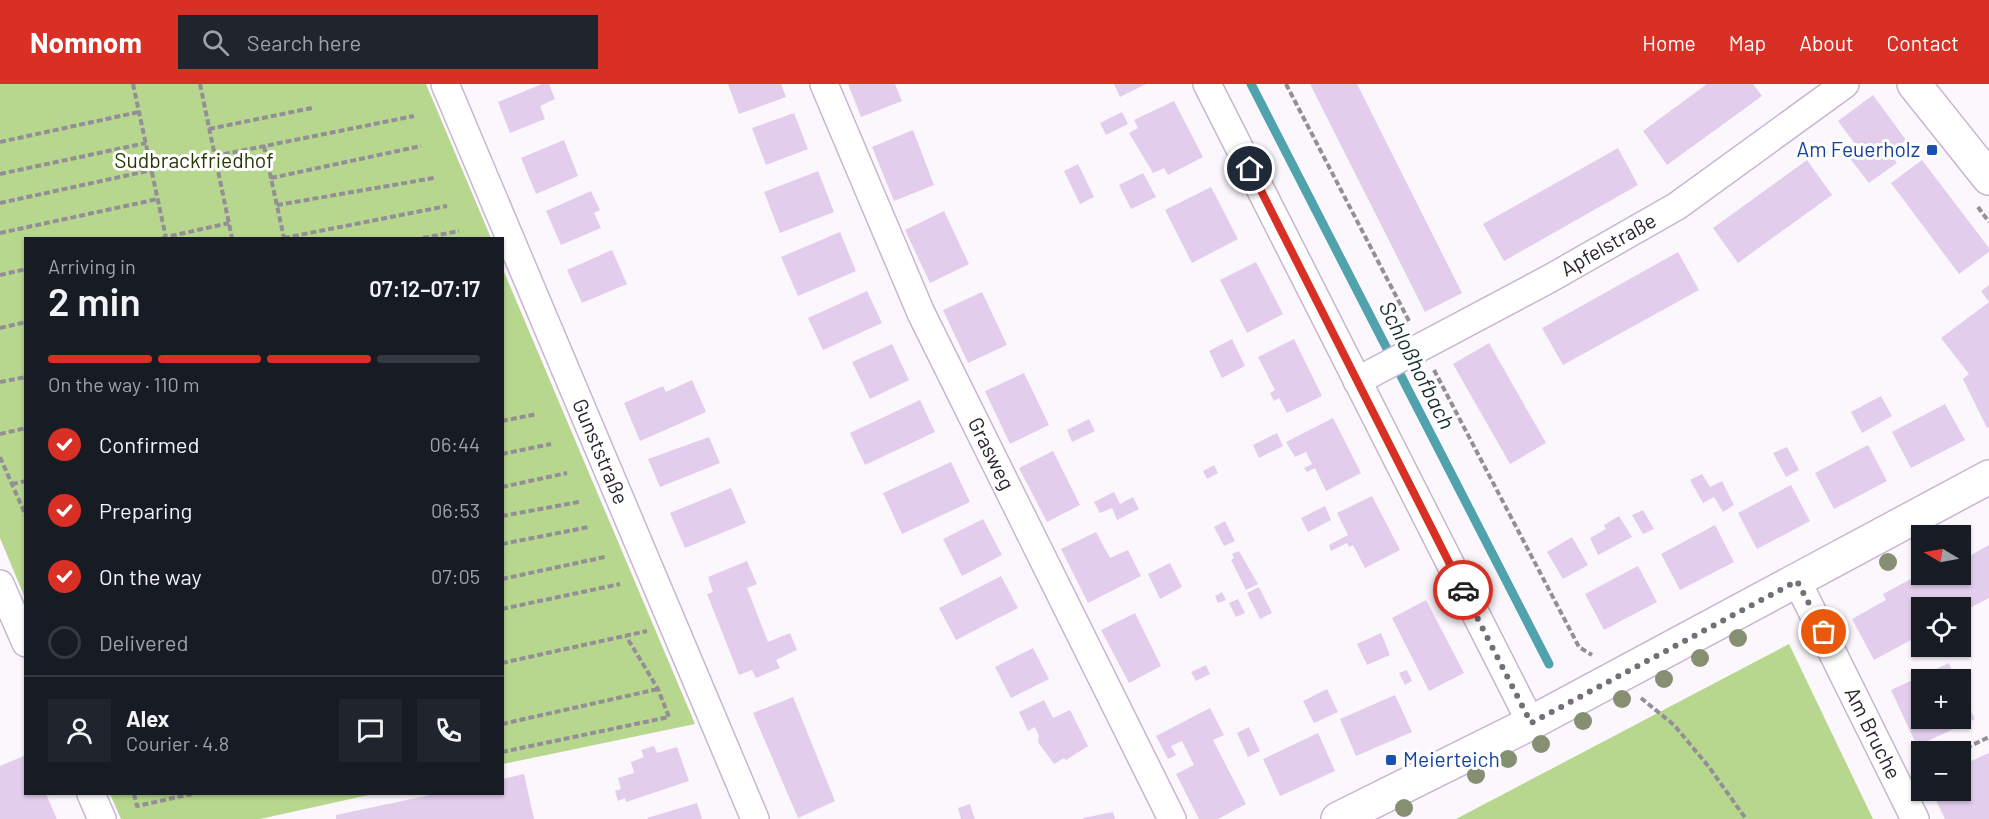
<!DOCTYPE html>
<meta charset="utf-8">
<style>
:root{--surface:#171b24;--page:#20242c;--text:#f1f3f6;--muted:#9ea1a6;--line:#363941;--accent:#d93025}
body{margin:0;font-family:Barlow,sans-serif;background:var(--page);color:var(--text);height:100vh;display:flex;flex-direction:column;font-size:22px;white-space:nowrap}
*{box-sizing:border-box;margin:0}
p{font-size:20px;color:var(--muted)}
.icon{flex:none;width:33px;height:33px;fill:none;stroke:currentColor;stroke-width:2;stroke-linecap:round;stroke-linejoin:round}
.map{position:relative;flex:1;overflow:hidden}
.side{position:absolute;left:24px;top:153px;width:480px;height:558px;display:flex;flex-direction:column;background:var(--surface);border-radius:0px;box-shadow:0 2px 4px #0004}
.side>*{flex:none}
.needle{width:39px;rotate:280deg}
.tools{position:absolute;left:1911px;top:441px;display:grid;gap:12px}
.tools a{display:grid;place-items:center;width:60px;height:60px;border-radius:0px;background:var(--surface);box-shadow:0 2px 4px #0004;font-size:30px}
.pin{position:absolute;display:grid;place-items:center;width:51px;height:51px;color:#fff;margin:-26px;border:3px solid #fff;border-radius:50%;box-shadow:0 2px 6px #0007}
.courier{position:absolute;display:grid;place-items:center;width:60px;height:60px;margin:-30px;border:4px solid #d93025;border-radius:50%;background:#fff;color:#222;box-shadow:0 2px 8px #0007}
.summary em{font-style:normal;font-weight:600}
.summary div{display:flex;flex-direction:column-reverse}
.summary{display:flex;align-items:center;justify-content:space-between;height:102px;padding:0 24px}
h1{font-size:39px;font-weight:600;line-height:45px}
.bar{display:grid;grid-template-columns:repeat(4,1fr);gap:9px 6px;align-content:center;height:72px;padding:0 24px}
.bar i{height:8px;border-radius:4px;background:var(--line)}
.bar .selected{background:var(--accent)}
.bar p{grid-column:span 4}
.line{display:flex;align-items:center;gap:15px;padding:0 24px;border-top:2px solid var(--line)}
.line div{flex:1}
.round{display:grid;place-items:center;flex:none;width:63px;height:63px;border-radius:0px;background:var(--page)}
ol{padding:0 24px;list-style:none}
li{display:flex;align-items:center;gap:18px;height:66px}
li p{margin-inline-start:auto}
li .icon{padding:6px;border-radius:50%;background:var(--accent);color:#fff;stroke-width:4}
li:last-child{color:var(--muted)}
li i{width:33px;height:33px;border:3px solid var(--line);border-radius:50%}
header{display:flex;align-items:center;gap:36px;box-sizing:border-box;height:84px;padding:0 30px;background:var(--accent);color:#fff}
header strong{font-size:28px}
nav{display:flex;gap:33px;margin-inline-start:auto;font-size:21px}
.search{width:420px;height:54px;background:var(--page);display:flex;align-items:center;gap:15px;box-sizing:border-box;padding:0 21px;border-radius:0px;color:var(--muted);font-size:22px}
.map>svg:first-child{display:block}
.green{fill:#b6d78d}
.lines{fill:none;stroke-linecap:round;stroke-linejoin:round}
.stream{stroke:#50a3ad;stroke-width:9}
.building{fill:#e2ceec}
.street-casing{stroke:#c9b5d3;stroke-width:30}
.secondary-casing{stroke:#c9b5d3;stroke-width:36}
.path{stroke:#948f97;stroke-width:4;stroke-dasharray:6 3;stroke-linecap:butt}
.street{stroke:#fff;stroke-width:27}
.secondary{stroke:#fff;stroke-width:33}
.tree{fill:#868f72}
.done{stroke:#746e77;stroke-width:6;stroke-dasharray:0 10.8}
.route{stroke:#d93025;stroke-width:8}
.transit-dot{fill:#1a4fb4;stroke:#fff;stroke-width:2}
.labels{text-anchor:middle;stroke-width:6;stroke-linejoin:round;paint-order:stroke}
.transit-label{font-size:21px;fill:#164399;stroke:#fff;text-anchor:end}
.park-label{font-size:21px;fill:#263a00;stroke:#fff}
.street-label{font-size:21px;fill:#2b242f;stroke:#fff}
.water-label{font-size:22px;font-style:italic;fill:#192f30;stroke:#fff}
</style>
<header>
<strong>Nomnom</strong>
<div class="search"><svg class="icon" aria-label="search" viewBox="0 0 24 24"><circle cx="10" cy="10" r="6"/><path d="M15 15l6 6"/></svg>Search here</div>
<nav><a>Home</a><a>Map</a><a>About</a><a>Contact</a></nav>
</header>
<div class="map">
<svg width="1989" height="735" viewBox="0 0 1989 735">
<rect width="100%" height="100%" fill="#fbf7fd"/>
<path class="green" d="M 0,0 L 426,0 L 491,154 L 26,154 L 25,514 L 0,454 Z
M 502,183 L 695,640 L 503,680 L 502,680 Z
M 1789,560 L 1873,735 L 1456,735 Z
M 110,710 L 373,710 L 260,735 L 121,735 Z"/>
<g class="lines">
<path class="stream" d="M 1251,0 L 1549,580"/>
</g>
<path class="building" d="M 542,0 L 549,0 L 555,15 L 540,22 L 545,35 L 510,49 L 498,18 Z
M 728,0 L 781,0 L 786,13 L 739,30 Z
M 848,0 L 895,0 L 902,17 L 861,33 Z
M 1114,0 L 1146,0 L 1120,13 Z
M 1310,0 L 1357,0 L 1462,209 L 1425,228 Z
M 1707,0 L 1753,0 L 1762,12 L 1667,81 L 1643,47 Z
M 1873,11 L 1906,56 L 1889,68 L 1897,79 L 1869,99 L 1848,72 L 1858,64 L 1838,37 Z
M 1174,17 L 1203,73 L 1168,91 L 1164,84 L 1153,89 L 1129,49 L 1138,44 L 1134,36 Z
M 1122,28 L 1128,40 L 1106,51 L 1100,39 Z
M 794,29 L 808,65 L 766,81 L 752,44 Z
M 913,46 L 934,101 L 894,117 L 872,63 Z
M 564,56 L 578,92 L 536,110 L 521,74 Z
M 1618,64 L 1638,101 L 1504,177 L 1483,140 Z
M 1807,76 L 1832,111 L 1738,179 L 1713,144 Z
M 1922,76 L 1989,164 L 1989,168 L 1959,190 L 1891,99 Z
M 1078,80 L 1094,113 L 1080,120 L 1064,87 Z
M 818,87 L 834,128 L 780,149 L 764,108 Z
M 1143,89 L 1156,113 L 1131,125 L 1119,101 Z
M 1211,103 L 1238,155 L 1192,179 L 1165,126 Z
M 591,107 L 600,126 L 594,129 L 601,144 L 561,161 L 546,127 Z
M 944,127 L 969,180 L 930,199 L 905,146 Z
M 840,148 L 856,187 L 798,212 L 781,173 Z
M 612,166 L 627,200 L 582,219 L 567,186 Z
M 1678,168 L 1699,206 L 1563,281 L 1542,244 Z
M 1256,178 L 1283,230 L 1247,249 L 1220,196 Z
M 1989,201 L 1989,343 L 1987,344 L 1963,295 L 1969,290 L 1941,254 L 1989,218 L 1981,207 Z
M 867,207 L 882,239 L 823,266 L 808,234 Z
M 982,208 L 1007,261 L 968,279 L 943,226 Z
M 1232,255 L 1245,282 L 1222,294 L 1209,267 Z
M 1294,255 L 1322,312 L 1287,329 L 1279,314 L 1274,317 L 1270,309 L 1275,306 L 1258,273 Z
M 1489,259 L 1546,359 L 1510,380 L 1453,280 Z
M 892,260 L 909,296 L 870,315 L 852,278 Z
M 1024,289 L 1049,341 L 1010,360 L 985,307 Z
M 692,296 L 706,328 L 640,357 L 624,319 L 663,302 L 666,308 Z
M 1881,312 L 1892,332 L 1862,349 L 1851,328 Z
M 920,316 L 935,348 L 865,381 L 850,349 Z
M 1945,320 L 1965,356 L 1911,384 L 1892,348 Z
M 1333,334 L 1361,389 L 1326,407 L 1315,384 L 1307,388 L 1304,384 L 1312,380 L 1306,368 L 1295,373 L 1286,358 Z
M 1089,335 L 1095,347 L 1072,358 L 1067,346 Z
M 1277,349 L 1283,362 L 1259,374 L 1253,361 Z
M 709,353 L 720,379 L 660,403 L 648,375 Z
M 1868,361 L 1887,397 L 1834,425 L 1815,389 Z
M 1787,363 L 1799,386 L 1786,393 L 1773,369 Z
M 1053,367 L 1080,421 L 1047,438 L 1019,384 Z
M 951,378 L 970,418 L 902,450 L 883,409 Z
M 1214,381 L 1218,389 L 1207,395 L 1203,387 Z
M 1702,390 L 1710,403 L 1722,397 L 1734,421 L 1723,428 L 1714,413 L 1703,419 L 1690,396 Z
M 1791,401 L 1810,437 L 1757,465 L 1738,429 Z
M 731,404 L 746,439 L 685,464 L 670,429 Z
M 1114,408 L 1120,420 L 1133,413 L 1139,425 L 1117,436 L 1112,424 L 1100,429 L 1094,418 Z
M 1372,412 L 1400,466 L 1365,484 L 1353,461 L 1349,463 L 1347,459 L 1331,467 L 1329,461 L 1348,451 L 1337,429 Z
M 1325,422 L 1331,436 L 1308,448 L 1301,434 Z
M 1643,426 L 1654,445 L 1643,450 L 1632,431 Z
M 1619,432 L 1632,453 L 1598,471 L 1590,454 L 1606,445 L 1604,441 Z
M 983,435 L 1002,471 L 962,492 L 943,455 Z
M 1225,437 L 1235,457 L 1224,462 L 1214,443 Z
M 1715,441 L 1734,478 L 1680,506 L 1661,470 Z
M 1096,448 L 1110,474 L 1128,466 L 1141,492 L 1088,519 L 1061,465 Z
M 1572,453 L 1588,481 L 1563,495 L 1547,468 Z
M 1989,461 L 1989,514 L 1960,529 L 1960,524 L 1922,524 L 1922,550 L 1874,576 L 1852,535 L 1886,516 L 1883,510 L 1920,490 L 1925,496 L 1935,490 L 1960,490 L 1960,477 Z
M 1239,467 L 1258,500 L 1246,506 L 1231,476 L 1234,474 L 1232,470 Z
M 747,477 L 757,500 L 747,504 L 768,558 L 790,549 L 797,566 L 776,576 L 780,584 L 756,594 L 752,586 L 739,591 L 707,510 L 713,508 L 708,493 Z
M 1170,479 L 1182,503 L 1160,515 L 1148,490 Z
M 1638,482 L 1657,518 L 1604,546 L 1585,510 Z
M 1001,492 L 1018,524 L 956,556 L 939,524 Z
M 1259,503 L 1272,529 L 1260,535 L 1247,509 Z
M 1222,508 L 1226,516 L 1218,519 L 1215,512 Z
M 1238,515 L 1245,529 L 1236,533 L 1229,519 Z
M 1426,516 L 1464,589 L 1429,607 L 1392,534 Z
M 1135,529 L 1161,582 L 1129,599 L 1101,546 Z
M 1381,549 L 1390,571 L 1367,581 L 1357,560 Z
M 1033,564 L 1049,595 L 1011,614 L 995,583 Z
M 1949,579 L 1956,596 L 1922,596 L 1922,634 L 1960,634 L 1960,605 L 1975,635 L 1917,662 L 1891,606 Z
M 1206,581 L 1210,590 L 1196,597 L 1191,588 Z
M 1407,586 L 1412,597 L 1405,601 L 1399,589 Z
M 1327,605 L 1338,628 L 1314,639 L 1303,617 Z
M 1395,611 L 1412,648 L 1356,672 L 1340,635 Z
M 793,613 L 835,717 L 798,734 L 753,629 Z
M 1044,616 L 1053,634 L 1070,626 L 1088,662 L 1066,676 L 1064,674 L 1054,680 L 1038,658 L 1039,652 L 1035,643 L 1028,647 L 1019,628 Z
M 1210,624 L 1224,651 L 1213,656 L 1246,720 L 1218,735 L 1199,735 L 1176,690 L 1194,681 L 1182,657 L 1171,662 L 1176,671 L 1168,675 L 1156,652 Z
M 1249,643 L 1260,667 L 1248,673 L 1237,649 Z
M 1318,649 L 1335,687 L 1280,712 L 1263,675 Z
M 654,662 L 657,669 L 677,663 L 689,697 L 626,718 L 625,714 L 618,717 L 615,707 L 621,705 L 618,694 L 634,689 L 631,678 L 644,673 L 641,666 Z
M 1989,669 L 1989,735 L 1945,735 L 1931,706 L 1960,706 L 1960,682 Z
M 26,671 L 26,710 L 46,710 L 57,735 L 0,735 L 0,682 Z
M 524,690 L 534,735 L 336,735 L 336,731 L 435,710 L 502,710 L 502,695 Z
M 697,719 L 702,735 L 648,735 L 647,734 Z
M 970,720 L 975,735 L 961,735 L 958,724 Z
M 1113,728 L 1115,735 L 1083,735 L 1083,734 Z"/>
<g class="lines">
<defs>
<g id="street">
<path id="s1" d="M 445,0 L 755,735"/>
<path id="s2" d="M 824,0 L 921,229 L 1172,735"/>
<path d="M 1207,0 L 1531,639"/>
<path id="s3" d="M 1357,297 L 1549,195 L 1677,122 L 1845,0"/>
<path id="s4" d="M 1797,497 L 1915,735"/>
<path d="M 0,500 L 26,559"/>
<path d="M 91,710 L 102,735"/>
</g>
<path id="secondary" d="M 1914,0 L 1989,94
M 1338,735 L 1531,639 L 1989,393"/>
</defs>
<use href="#street" class="street-casing"/>
<use href="#secondary" class="secondary-casing"/>
<path class="path" d="M 133,0 L 166,154
M 200,0 L 232,154
M 1286,0 L 1410,239
M 209,45 L 312,24
M 0,58 L 139,28
M 264,62 L 284,154
M 215,72 L 414,32
M 0,90 L 146,59
M 271,94 L 421,62
M 0,119 L 152,86
M 277,121 L 434,94
M 1978,123 L 1989,138
M 0,149 L 158,115
M 162,154 L 229,139
M 284,154 L 447,122
M 423,154 L 459,147
M 0,191 L 26,185
M 0,244 L 26,238
M 1434,286 L 1579,563 L 1592,571
M 0,298 L 26,293
M 502,337 L 537,330
M 0,350 L 26,344
M 502,370 L 551,360
M 0,373 L 26,432
M 12,400 L 26,397
M 502,403 L 567,389
M 502,432 L 579,418
M 502,460 L 589,443
M 502,495 L 605,473
M 502,525 L 620,500
M 502,579 L 647,547
M 1641,614 L 1674,641 L 1709,683 L 1746,735
M 502,640 L 658,605
M 502,668 L 669,633 L 658,605 L 626,552
M 1958,668 L 1989,653
M 134,710 L 137,722 L 192,710"/>
<use href="#street" class="street"/>
<use href="#secondary" class="secondary"/>
</g>
<g class="tree">
<circle cx="1888" cy="478" r="9"/>
<circle cx="1738" cy="554" r="9"/>
<circle cx="1700" cy="574" r="9"/>
<circle cx="1664" cy="595" r="9"/>
<circle cx="1622" cy="615" r="9"/>
<circle cx="1583" cy="637" r="9"/>
<circle cx="1541" cy="660" r="9"/>
<circle cx="1508" cy="675" r="9"/>
<circle cx="1476" cy="691" r="9"/>
<circle cx="1404" cy="724" r="9"/>
</g>
<g class="lines">
<path class="done" d="M 1463,506 L 1531,639 L 1797,497 L 1824,548"/>
<path class="route" d="M 1250,85 L 1463,506"/>
</g>
<g class="transit-dot">
<rect x="1926" y="60" width="12" height="12" rx="3"/>
<rect x="1385" y="670" width="12" height="12" rx="3"/>
</g>
<g class="labels">
<g class="transit-label">
<text x="1920" y="73">Am Feuerholz</text>
<text x="1403" y="683" text-anchor="start">Meierteich</text>
</g>
<g class="park-label">
<text x="194" y="84">Sudbrackfriedhof</text>
</g>
<g class="street-label">
<text dy="7" stroke="none"><textPath href="#s3" startOffset="286">Apfelstraße</textPath></text>
<text dy="7" stroke="none"><textPath href="#s1" startOffset="399">Gunststraße</textPath></text>
<text dy="7" stroke="none"><textPath href="#s2" startOffset="406">Grasweg</textPath></text>
<text dy="7" stroke="none"><textPath href="#s4" startOffset="170">Am Bruche</textPath></text>
</g>
<g class="water-label">
<text transform="translate(1417 281) rotate(63)" y="8">Schloßhofbach</text>
</g>
</g>
</svg>
<div class="tools">
<a><svg class="needle" viewBox="-14 -14 28 28"><path d="M0-13l5 13h-10z" fill="#e53935"/><path d="M0 13l5-13h-10z" fill="#9ea1a6"/></svg></a>
<a><svg class="icon" aria-label="locate" viewBox="0 0 24 24"><circle cx="12" cy="12" r="6"/><path d="M12 2v4M12 18v4M2 12h4M18 12h4"/></svg></a>
<a>+</a>
<a>−</a>
</div>
<div class="pin" style="left:1824px;top:548px;background:#ea580c"><svg class="icon" aria-label="bag" viewBox="0 0 24 24"><path d="M5 8h14l-1 12H6zM9 8a3 3 0 0 1 6 0"/></svg></div>
<div class="pin" style="left:1250px;top:85px;background:#1f2937"><svg class="icon" aria-label="home" viewBox="0 0 24 24"><path d="M3 11l9-7 9 7M6 9v11h12V9"/></svg></div>
<div class="courier" style="left:1463px;top:506px"><svg class="icon" aria-label="car" viewBox="0 0 24 24"><path d="M5 17H2v-5l4-1 3-4h7l3 4 3 1v5h-3M9 17h6M6 11h13"/><circle cx="7" cy="17" r="2"/><circle cx="17" cy="17" r="2"/></svg></div>
<section class="side">
<div class="summary"><div><h1>2 min</h1><p>Arriving in</p></div><em>07:12–07:17</em></div>
<div class="bar"><i class="selected"></i><i class="selected"></i><i class="selected"></i><i></i><p>On the way · 110 m</p></div>
<ol>
<li><svg class="icon" aria-label="check" viewBox="0 0 24 24"><path d="M5 12l5 5 9-10"/></svg>Confirmed<p>06:44</p></li>
<li><svg class="icon" aria-label="check" viewBox="0 0 24 24"><path d="M5 12l5 5 9-10"/></svg>Preparing<p>06:53</p></li>
<li><svg class="icon" aria-label="check" viewBox="0 0 24 24"><path d="M5 12l5 5 9-10"/></svg>On the way<p>07:05</p></li>
<li><i></i>Delivered</li>
</ol>
<div class="line" style="height:108px"><a class="round"><svg class="icon" aria-label="person" viewBox="0 0 24 24"><circle cx="12" cy="8" r="4"/><path d="M4 21q1-7 8-7t8 7"/></svg></a><div><b>Alex</b><p>Courier · 4.8</p></div><a class="round"><svg class="icon" aria-label="chat" viewBox="0 0 24 24"><path d="M4 5h16v11H9l-5 4z"/></svg></a><a class="round"><svg class="icon" aria-label="phone" viewBox="0 0 24 24"><path d="M5 4h4l2 5-3 2q2 4 5 5l2-3 5 2v4C11 20 4 13 5 4z"/></svg></a></div>
</section>
</div>
